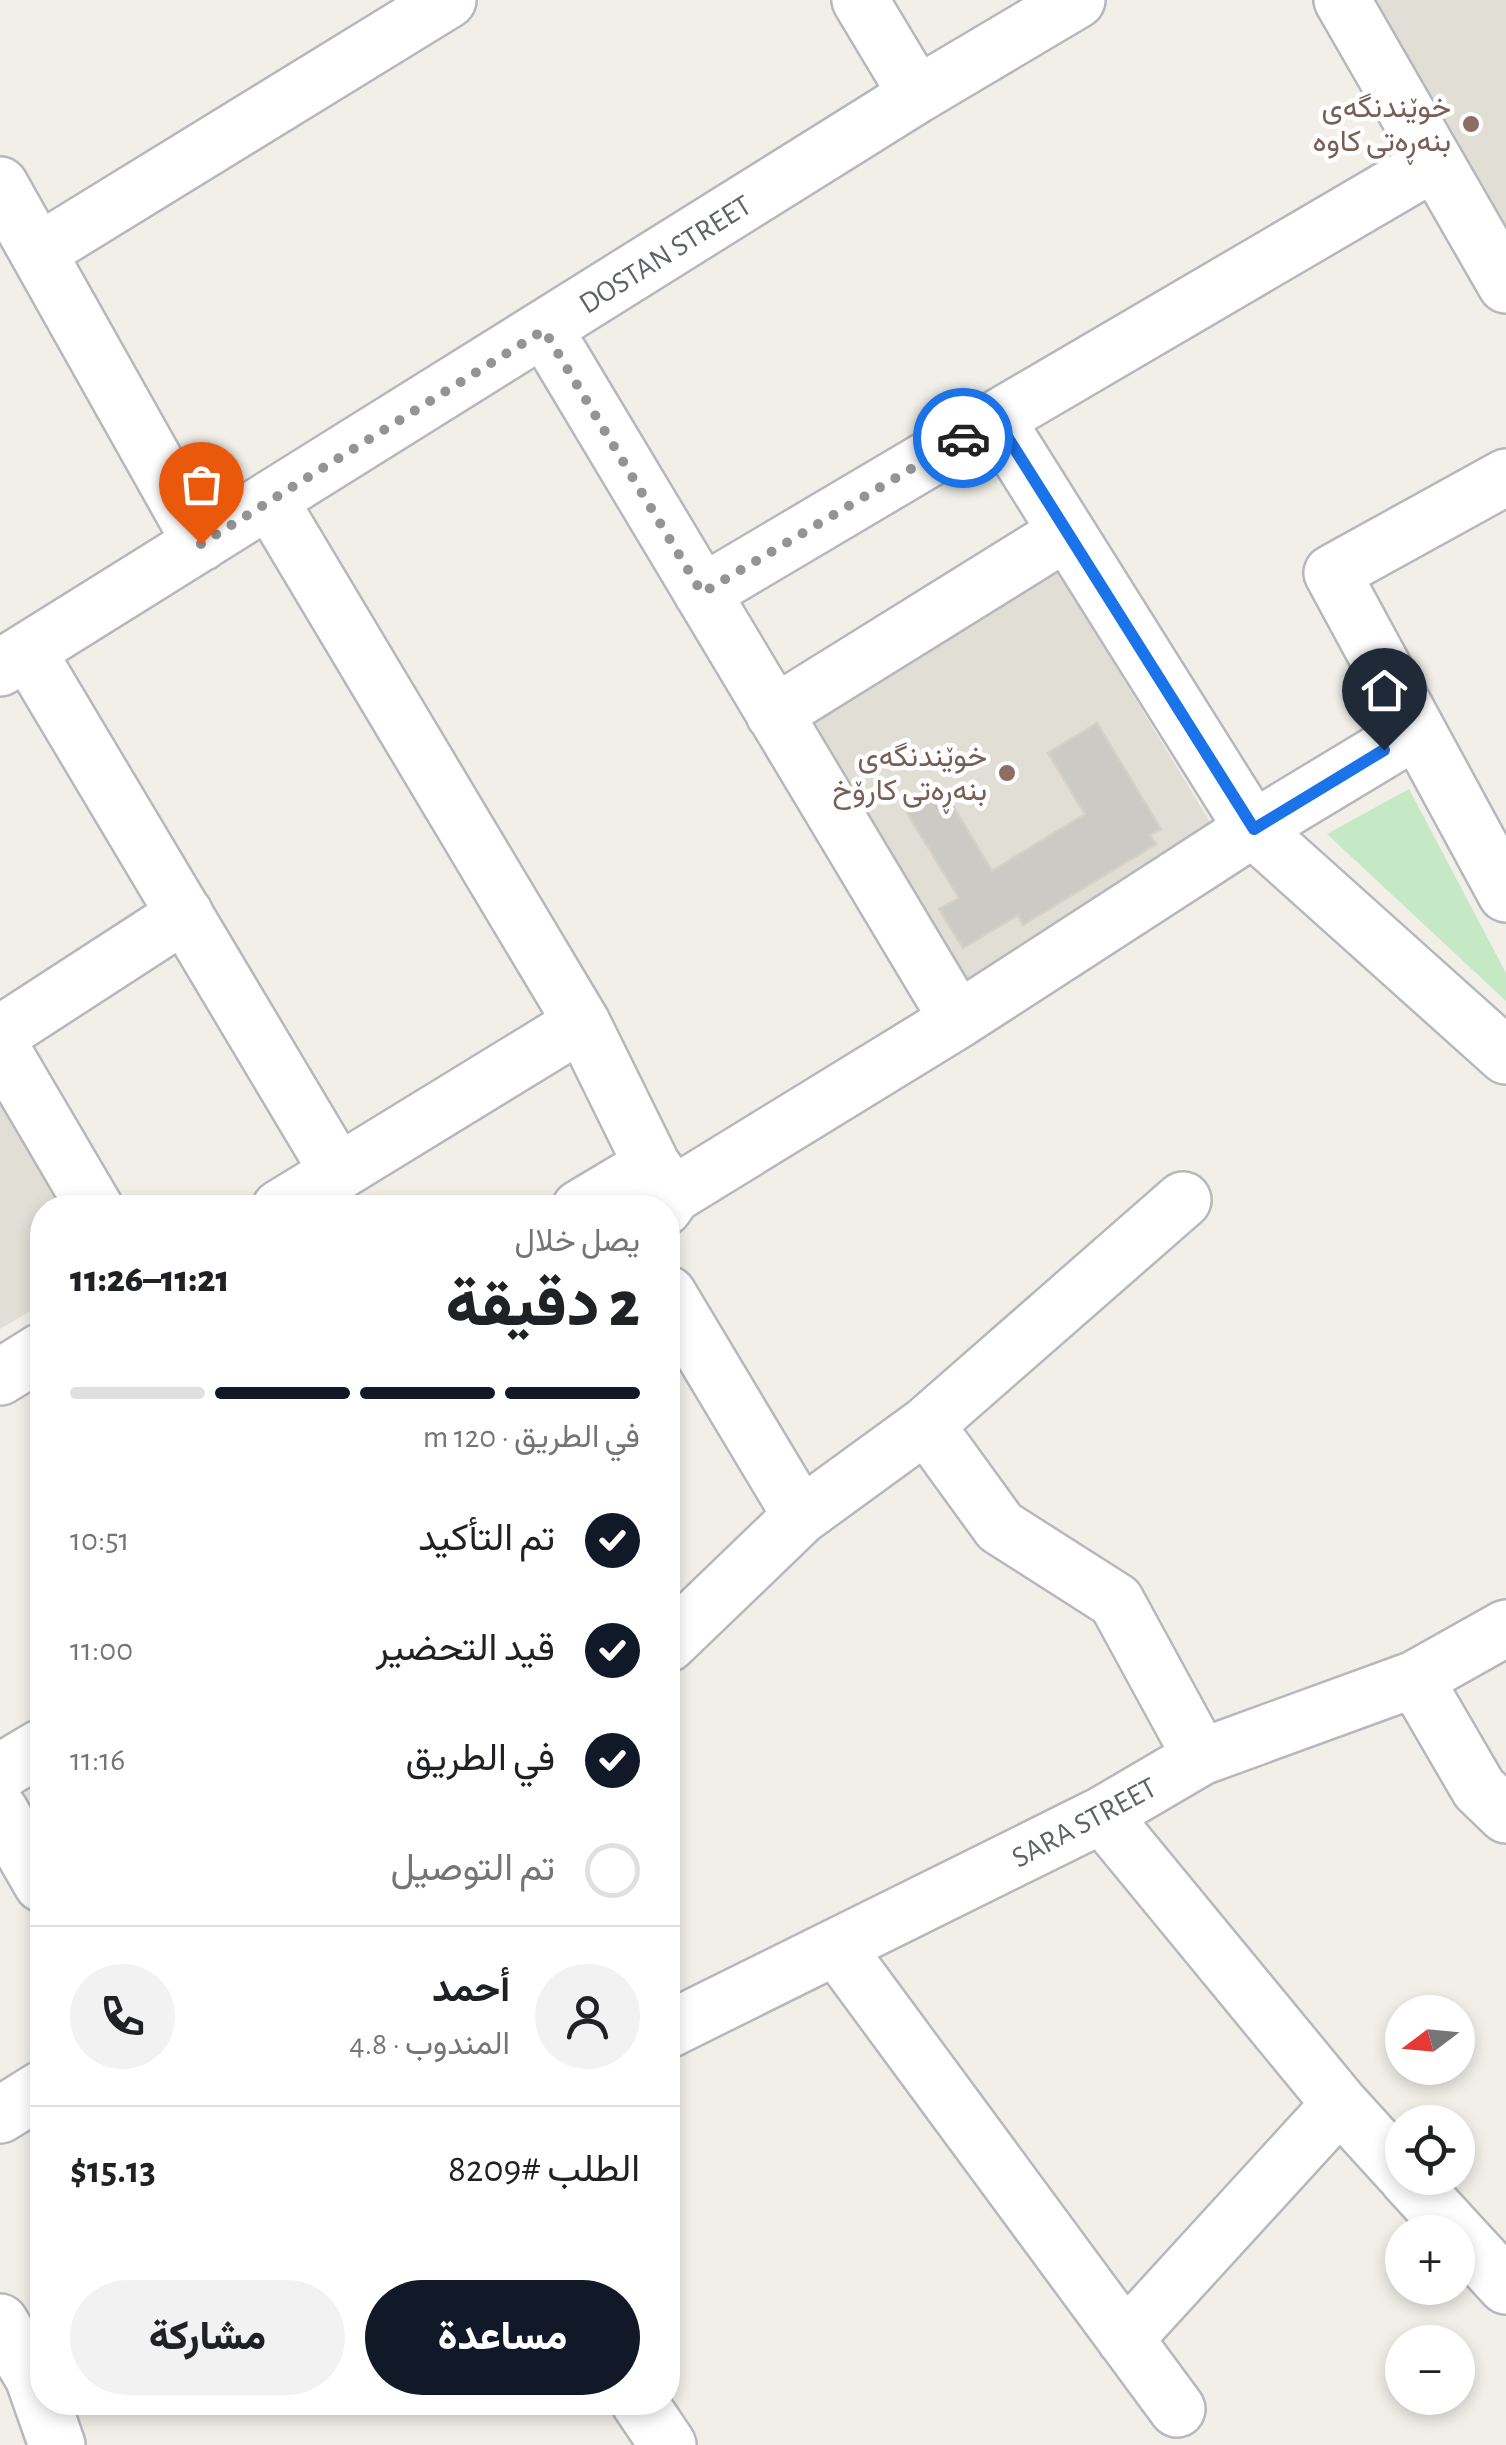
<!DOCTYPE html>
<html lang="ar">
<meta charset="utf-8">
<style>
:root{--surface:#fff;--page:#f2f2f2;--text:#202124;--muted:#757577;--line:#e0e0e0;--accent:#111827}
body{margin:0;font-family:"Alegreya Sans",Vazirmatn,sans-serif;background:var(--page);color:var(--text);direction:rtl;height:100vh;display:flex;flex-direction:column;font-size:38px;white-space:nowrap}
*{box-sizing:border-box;margin:0}
p{font-size:32px;color:var(--muted)}
.icon{flex:none;width:55px;height:55px;fill:none;stroke:currentColor;stroke-width:2;stroke-linecap:round;stroke-linejoin:round}
.map{position:relative;flex:1;overflow:hidden;direction:ltr}
.panel{position:absolute;left:30px;top:1195px;width:650px;height:1220px;display:flex;flex-direction:column;background:var(--surface);border-radius:40px;box-shadow:0 5px 15px #0003;direction:rtl}
.panel>*{flex:none}
.needle{width:65px;rotate:254deg}
.controls{position:absolute;left:1385px;top:1995px;display:grid;gap:20px}
.controls a{display:grid;place-items:center;width:90px;height:90px;border-radius:50%;background:var(--surface);box-shadow:0 5px 15px #0003;font-size:50px}
.pin{position:absolute;display:grid;place-items:center;width:85px;height:85px;color:#fff;margin:-102px -42px;border-radius:50% 50% 50% 0;rotate:-45deg;box-shadow:0 0 10px #0007}
.pin .icon{rotate:45deg}
.courier{position:absolute;display:grid;place-items:center;width:100px;height:100px;margin:-50px;border:8px solid #1a73e8;border-radius:50%;background:#fff;color:#222;box-shadow:0 2px 12px #0007}
.head em{font-style:normal;font-weight:800}
.head div{display:flex;flex-direction:column-reverse}
.head{display:flex;align-items:center;justify-content:space-between;height:170px;padding:0 40px}
h1{font-size:65px;font-weight:800;line-height:75px}
.bar{display:grid;grid-template-columns:repeat(4,1fr);gap:15px 10px;align-content:center;height:120px;padding:0 40px}
.bar i{height:12px;border-radius:8px;background:var(--line)}
.bar .active{background:var(--accent)}
.bar p{grid-column:span 4}
.line{display:flex;align-items:center;gap:25px;padding:0 40px;border-top:2px solid var(--line)}
.line div{flex:1}
.round{display:grid;place-items:center;flex:none;width:105px;height:105px;border-radius:52px;background:var(--page)}
ol{padding:0 40px;list-style:none}
li{display:flex;align-items:center;gap:30px;height:110px}
li p{margin-inline-start:auto}
li .icon{padding:10px;border-radius:50%;background:var(--accent);color:#fff;stroke-width:4}
li:last-child{color:var(--muted)}
li i{width:55px;height:55px;border:5px solid var(--line);border-radius:50%}
.cta{display:flex;gap:20px;margin-top:auto;padding:20px 40px}
.cta a{flex:1;height:115px;border-radius:60px;background:var(--accent);color:#fff;font-size:40px;font-weight:800;line-height:115px;text-align:center}
.cta a+a{background:var(--page);color:var(--text)}
.map>svg:first-child{display:block}
.education{fill:#e1ded6}
.green{fill:#c5e8c5}
.building{fill:#cccac5;stroke:#d6d1c6;stroke-width:2.5}
.lines{fill:none;stroke-linecap:round;stroke-linejoin:round}
.minor-casing{stroke:#b5b8bc;stroke-width:60}
.minor{stroke:#fff;stroke-width:55}
.done{stroke:#929495;stroke-width:10;stroke-dasharray:0 18}
.route{stroke:#1a73e8;stroke-width:12}
.education-dot{fill:#8d6e63;stroke:#fff;stroke-width:4}
.labels{text-anchor:middle;stroke-width:9;stroke-linejoin:round;paint-order:stroke}
.education-label{font-size:30px;fill:#785e54;stroke:#fff;text-anchor:end}
.street-label{font-size:30px;fill:#5f6368;stroke:#fff}
</style>
<div class="map">
<svg width="1506" height="2445" viewBox="0 0 1506 2445">
<rect width="100%" height="100%" fill="#f1efe8"/>
<path class="education" d="M 1364,0 L 1506,0 L 1506,247 Z
M 1057,570 L 1212,825 L 957,985 L 804,721 Z
M 0,1095 L 68,1207 L 42,1208 L 42,1304 L 0,1329 Z"/>
<path class="green" d="M 1409,789 L 1506,973 L 1506,1001 L 1327,834 Z"/>
<path class="building" d="M 1097,723 L 1161,829 L 1150,835 L 1156,844 L 1023,925 L 1018,915 L 963,948 L 939,909 L 959,898 L 907,813 L 944,791 L 992,871 L 1085,814 L 1048,753 Z"/>
<g class="lines">
<defs>
<path id="minor" d="M 860,0 L 917,95
M 1342,0 L 1506,285
M 0,185 L 201,543
M 38,252 L 448,0
M 545,330 L 958,1020
M 1506,477 L 1332,573 L 1506,894
M 270,501 L 582,1023 L 652,1165 L 673,1195
M 702,593 L 996,419
M 28,652 L 338,1172
M 0,668 L 917,95 L 1077,0
M 774,714 L 1067,532
M 1417,730 L 1253,829 L 1506,1056
M 0,1034 L 185,914
M 0,1046 L 95,1208
M 280,1208 L 582,1023
M 580,1208 L 652,1165
M 664,1208 L 673,1195 L 958,1020 L 1253,829 L 996,419 L 1435,162
M 668,1294 L 801,1516 L 926,1425 L 1183,1200
M 0,1377 L 42,1351
M 926,1425 L 1000,1527 L 1116,1601 L 1201,1757
M 668,1644 L 801,1516
M 1415,1679 L 1479,1789 L 1506,1815
M 0,1772 L 42,1747
M 0,1811 L 42,1884
M 1102,1815 L 1340,2104 L 1402,2172
M 837,1948 L 1177,2409
M 668,2030 L 1102,1815 L 1201,1757 L 1415,1679 L 1506,1628
M 0,2115 L 42,2089
M 1407,2178 L 1506,2286
M 0,2322 L 33,2377 L 57,2445
M 1125,2339 L 1340,2104
M 639,2402 L 668,2445"/>
</defs>
<use href="#minor" class="minor-casing"/>
<use href="#minor" class="minor"/>
</g>
<g class="lines">
<path class="done" d="M 201,544 L 544,330 L 702,593 L 963,438"/>
<path class="route" d="M 963,438 L 996,419 L 1254,829 L 1384,750"/>
</g>
<g class="education-dot">
<circle cx="1471" cy="124" r="10"/>
<circle cx="1007" cy="773" r="10"/>
</g>
<g class="labels">
<g class="education-label">
<text x="1451" y="117">خوێندنگەی<tspan x="1451" dy="34">بنەڕەتی کاوە</tspan></text>
<text x="987" y="766">خوێندنگەی<tspan x="987" dy="34">بنەڕەتی کارۆخ</tspan></text>
</g>
<g class="street-label">
<text transform="translate(665 254) rotate(-32)" y="10">DOSTAN STREET</text>
<text transform="translate(1084 1822) rotate(-28)" y="10">SARA STREET</text>
</g>
</g>
</svg>
<div class="controls">
<a><svg class="needle" viewBox="-14 -14 28 28"><path d="M0-13l5 13h-10z" fill="#e53935"/><path d="M0 13l5-13h-10z" fill="#757577"/></svg></a>
<a><svg class="icon" aria-label="locate" viewBox="0 0 24 24"><circle cx="12" cy="12" r="6"/><path d="M12 2v4M12 18v4M2 12h4M18 12h4"/></svg></a>
<a>+</a>
<a>−</a>
</div>
<div class="pin" style="left:201px;top:544px;background:#ea580c"><svg class="icon" aria-label="bag" viewBox="0 0 24 24"><path d="M5 8h14l-1 12H6zM9 8a3 3 0 0 1 6 0"/></svg></div>
<div class="pin" style="left:1384px;top:750px;background:#1f2937"><svg class="icon" aria-label="home" viewBox="0 0 24 24"><path d="M3 11l9-7 9 7M6 9v11h12V9"/></svg></div>
<div class="courier" style="left:963px;top:438px"><svg class="icon" aria-label="car" viewBox="0 0 24 24"><path d="M5 17H2v-5l4-1 3-4h7l3 4 3 1v5h-3M9 17h6M6 11h13"/><circle cx="7" cy="17" r="2"/><circle cx="17" cy="17" r="2"/></svg></div>
<section class="panel">
<div class="head"><div><h1>2 دقيقة</h1><p>يصل خلال</p></div><em>11:21–11:26</em></div>
<div class="bar"><i class="active"></i><i class="active"></i><i class="active"></i><i></i><p>في الطريق · 120 m</p></div>
<ol>
<li><svg class="icon" aria-label="check" viewBox="0 0 24 24"><path d="M5 12l5 5 9-10"/></svg>تم التأكيد<p>10:51</p></li>
<li><svg class="icon" aria-label="check" viewBox="0 0 24 24"><path d="M5 12l5 5 9-10"/></svg>قيد التحضير<p>11:00</p></li>
<li><svg class="icon" aria-label="check" viewBox="0 0 24 24"><path d="M5 12l5 5 9-10"/></svg>في الطريق<p>11:16</p></li>
<li><i></i>تم التوصيل</li>
</ol>
<div class="line" style="height:180px"><a class="round"><svg class="icon" aria-label="person" viewBox="0 0 24 24"><circle cx="12" cy="8" r="4"/><path d="M4 21q1-7 8-7t8 7"/></svg></a><div><b>أحمد</b><p>المندوب · 4.8</p></div><a class="round"><svg class="icon" aria-label="phone" viewBox="0 0 24 24"><path d="M5 4h4l2 5-3 2q2 4 5 5l2-3 5 2v4C11 20 4 13 5 4z"/></svg></a></div>
<div class="line" style="height:130px"><div>الطلب #8209</div><b>$15.13</b></div>
<div class="cta"><a>مساعدة</a><a>مشاركة</a></div>
</section>
</div>
